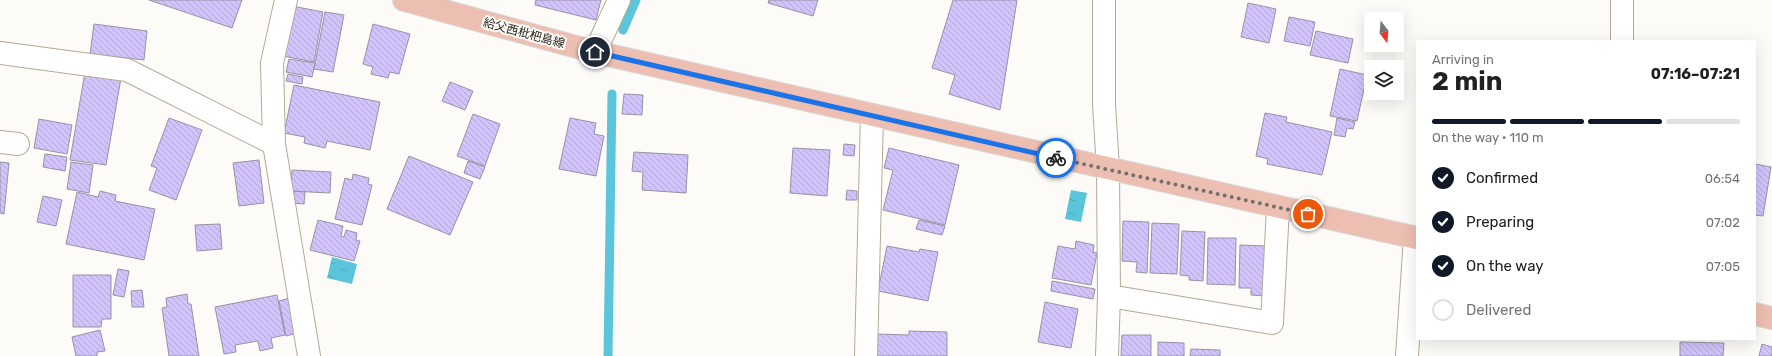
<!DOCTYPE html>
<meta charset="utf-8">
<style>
:root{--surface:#fff;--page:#f6f6f6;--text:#202124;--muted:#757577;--line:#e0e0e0;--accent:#111827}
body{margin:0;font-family:Rubik,"Noto Sans JP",sans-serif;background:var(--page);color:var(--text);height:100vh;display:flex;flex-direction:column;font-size:15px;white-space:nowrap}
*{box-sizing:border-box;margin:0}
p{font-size:13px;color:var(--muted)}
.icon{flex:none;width:22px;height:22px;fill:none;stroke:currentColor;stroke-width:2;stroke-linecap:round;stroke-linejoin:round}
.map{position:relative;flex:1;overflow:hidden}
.side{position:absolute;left:1416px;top:40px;width:340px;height:300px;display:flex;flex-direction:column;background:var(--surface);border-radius:0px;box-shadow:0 4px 16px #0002}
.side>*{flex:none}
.needle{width:26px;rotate:164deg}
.controls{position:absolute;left:1364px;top:12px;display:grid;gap:8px}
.controls a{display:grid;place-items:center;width:40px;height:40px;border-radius:0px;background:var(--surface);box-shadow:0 4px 16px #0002;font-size:20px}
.pin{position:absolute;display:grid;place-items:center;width:34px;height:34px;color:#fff;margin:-17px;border:2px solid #fff;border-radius:50%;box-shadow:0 1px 4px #0007}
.courier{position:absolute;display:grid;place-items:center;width:40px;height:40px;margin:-20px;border:3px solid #1a73e8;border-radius:50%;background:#fff;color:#222;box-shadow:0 1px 5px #0007}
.overview em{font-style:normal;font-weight:700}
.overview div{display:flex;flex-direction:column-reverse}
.overview{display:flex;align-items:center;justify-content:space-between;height:68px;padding:0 16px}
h1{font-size:26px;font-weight:700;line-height:30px}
.bar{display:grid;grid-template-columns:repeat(4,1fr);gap:6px 4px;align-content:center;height:48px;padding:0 16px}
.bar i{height:5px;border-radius:3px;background:var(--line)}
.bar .active{background:var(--accent)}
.bar p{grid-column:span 4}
ol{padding:0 16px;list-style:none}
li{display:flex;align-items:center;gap:12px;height:44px}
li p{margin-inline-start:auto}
li .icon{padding:4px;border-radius:50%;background:var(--accent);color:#fff;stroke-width:4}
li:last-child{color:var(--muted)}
li i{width:22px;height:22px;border:2px solid var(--line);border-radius:50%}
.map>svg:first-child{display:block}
.water{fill:url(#water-ripples)}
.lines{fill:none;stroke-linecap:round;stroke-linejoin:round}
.stream{stroke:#5ac5db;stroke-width:9}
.building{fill:url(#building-back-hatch);stroke:#9792a6}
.minor-casing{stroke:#b5a996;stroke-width:24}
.major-casing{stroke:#d9d8d6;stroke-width:24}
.minor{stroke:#fff;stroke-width:22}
.major{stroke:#edbfb2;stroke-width:22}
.done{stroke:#74716a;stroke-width:4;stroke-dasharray:0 7.2}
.route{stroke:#1a73e8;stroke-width:5}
.labels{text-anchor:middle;stroke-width:4;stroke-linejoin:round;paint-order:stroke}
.street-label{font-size:12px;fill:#2a261e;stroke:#fdfbf7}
</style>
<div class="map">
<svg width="1772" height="356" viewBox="0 0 1772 356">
<defs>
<pattern id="water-ripples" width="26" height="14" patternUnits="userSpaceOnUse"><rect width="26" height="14" fill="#5ac5db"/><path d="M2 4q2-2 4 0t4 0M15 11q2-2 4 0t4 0" fill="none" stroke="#4ea9bc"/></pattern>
<pattern id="building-back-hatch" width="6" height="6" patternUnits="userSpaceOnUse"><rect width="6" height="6" fill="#d2c3fd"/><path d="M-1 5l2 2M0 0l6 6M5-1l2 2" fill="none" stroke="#b4a7d8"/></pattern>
</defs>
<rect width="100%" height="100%" fill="#fdfbf7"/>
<path class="water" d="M 1071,190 L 1087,193 L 1081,222 L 1065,219 Z
M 332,257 L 357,264 L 352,284 L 327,278 Z"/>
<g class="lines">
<path class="stream" d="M 623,30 L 636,0
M 608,356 L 612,94"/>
</g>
<path class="building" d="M 149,0 L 242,0 L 232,28 Z
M 536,0 L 601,0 L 596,20 L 535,5 Z
M 769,0 L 818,0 L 813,16 L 768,3 Z
M 953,0 L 1017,0 L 1000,110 L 949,94 L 955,75 L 932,68 Z
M 1248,3 L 1276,9 L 1269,43 L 1241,37 Z
M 292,6 L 323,12 L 314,62 L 283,56 Z
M 325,12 L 344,15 L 333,72 L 314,69 Z
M 1289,17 L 1315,22 L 1310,46 L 1284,41 Z
M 94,24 L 147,31 L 144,60 L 90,54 Z
M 373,24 L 410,34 L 399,74 L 390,72 L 388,78 L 371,74 L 373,67 L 363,64 Z
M 1316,31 L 1353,39 L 1348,63 L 1310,55 Z
M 289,59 L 315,63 L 312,77 L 286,72 Z
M 1340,69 L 1367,75 L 1357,121 L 1330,116 Z
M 85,72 L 121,78 L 106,165 L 70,160 Z
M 288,74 L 303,77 L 302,84 L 286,81 Z
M 450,82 L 473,91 L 465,110 L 442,101 Z
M 294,85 L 380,102 L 370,150 L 327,141 L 325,148 L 304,143 L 305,137 L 284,133 Z
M 624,94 L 643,95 L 642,115 L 622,114 Z
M 1265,113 L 1287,117 L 1286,122 L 1332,132 L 1322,175 L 1267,164 L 1268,159 L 1256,156 Z
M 473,114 L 500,124 L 485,166 L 457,156 Z
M 169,118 L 202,130 L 176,200 L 149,190 L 157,168 L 151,166 Z
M 570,118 L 596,123 L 594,134 L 604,136 L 596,176 L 559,169 Z
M 1337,118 L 1355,122 L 1353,129 L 1347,128 L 1345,137 L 1334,135 Z
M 39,119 L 72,125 L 67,154 L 34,148 Z
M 844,144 L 855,145 L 854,156 L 843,155 Z
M 793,148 L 830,150 L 827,196 L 790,193 Z
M 889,148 L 959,165 L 945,225 L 883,210 L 893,170 L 884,168 Z
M 634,152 L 688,155 L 686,193 L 642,190 L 643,172 L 632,171 Z
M 45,154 L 67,157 L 65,171 L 43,167 Z
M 409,156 L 473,182 L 450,235 L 387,209 Z
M 259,160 L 264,203 L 239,206 L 233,163 Z
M 468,161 L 485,167 L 480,179 L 464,173 Z
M 0,162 L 9,163 L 4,214 L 0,213 Z
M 71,162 L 93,165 L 89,193 L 67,189 Z
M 1755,164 L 1771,167 L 1763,216 L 1755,215 Z
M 292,170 L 331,172 L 330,193 L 291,191 Z
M 353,174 L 369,178 L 368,184 L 372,185 L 362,225 L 335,219 L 345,178 L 352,180 Z
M 847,190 L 857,191 L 857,200 L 846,200 Z
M 100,191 L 116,195 L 115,201 L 155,209 L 144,260 L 66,244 L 77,192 L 98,197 Z
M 293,191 L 305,192 L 304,204 L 293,203 Z
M 43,196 L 62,200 L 56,226 L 37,222 Z
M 318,220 L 343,226 L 341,236 L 344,237 L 346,230 L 357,233 L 356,240 L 360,241 L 354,261 L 310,250 Z
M 919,220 L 945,226 L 942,235 L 916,229 Z
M 1123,221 L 1149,222 L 1147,273 L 1136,272 L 1137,262 L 1122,261 Z
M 1152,223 L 1179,224 L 1177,274 L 1150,273 Z
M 220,224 L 222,249 L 197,251 L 195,225 Z
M 1182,231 L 1205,232 L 1203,281 L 1189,280 L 1189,276 L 1180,275 Z
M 1208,238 L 1236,238 L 1235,285 L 1207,284 Z
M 1076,241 L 1094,245 L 1093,252 L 1097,253 L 1091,285 L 1052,278 L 1058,246 L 1075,249 Z
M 1240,245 L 1266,246 L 1265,296 L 1251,295 L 1251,288 L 1239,288 Z
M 887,246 L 919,252 L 920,249 L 938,252 L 928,301 L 878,291 Z
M 118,269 L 129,271 L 124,297 L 113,295 Z
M 73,275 L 111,275 L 111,319 L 102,319 L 101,327 L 73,327 Z
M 1052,281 L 1095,289 L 1093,299 L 1051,291 Z
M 142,290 L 144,307 L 132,307 L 131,291 Z
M 187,294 L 188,304 L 191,304 L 199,356 L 169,356 L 162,308 L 167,307 L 166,298 Z
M 277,295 L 285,335 L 271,338 L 273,348 L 260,351 L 258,341 L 235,345 L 236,352 L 224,354 L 215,307 Z
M 290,298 L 297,333 L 286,336 L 279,301 Z
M 1045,302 L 1078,309 L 1071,348 L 1038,342 Z
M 100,330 L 105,351 L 97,352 L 97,356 L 76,356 L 72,337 Z
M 909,331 L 947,332 L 947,356 L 875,356 L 876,334 L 909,335 Z
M 1122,335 L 1151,335 L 1151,356 L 1121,356 Z
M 1158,342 L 1184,343 L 1184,356 L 1158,356 Z
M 1680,342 L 1724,343 L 1723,356 L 1680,356 Z
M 1762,344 L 1772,347 L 1772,356 L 1759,356 Z
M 1191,349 L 1220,350 L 1220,356 L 1190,356 Z"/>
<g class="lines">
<defs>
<path id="minor" d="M 286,0 L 272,63 L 274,144 L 309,356
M 1104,0 L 1104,104 L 1108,169 L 1109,296 L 1107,356
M 1622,41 L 1622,0
M 595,52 L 619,0
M 0,53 L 127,70 L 274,144
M 0,142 L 18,144
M 1109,296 L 1272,323 L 1278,207
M 866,356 L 872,115
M 1407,356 L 1415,237"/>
<path id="major" d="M 404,0 L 595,52 L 1417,238
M 1755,314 L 1772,318"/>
</defs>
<use href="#minor" class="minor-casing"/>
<use href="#major" class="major-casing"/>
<use href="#minor" class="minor"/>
<use href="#major" class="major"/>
</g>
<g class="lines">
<path class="done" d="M 1056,158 L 1308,214"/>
<path class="route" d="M 595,52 L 1056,158"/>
</g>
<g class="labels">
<g class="street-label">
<text transform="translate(524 33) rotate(15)" y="4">給父西枇杷島線</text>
</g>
</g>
</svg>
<div class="controls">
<a><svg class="needle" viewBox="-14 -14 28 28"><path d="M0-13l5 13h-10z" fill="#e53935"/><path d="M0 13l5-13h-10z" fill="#757577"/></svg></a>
<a><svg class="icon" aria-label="layers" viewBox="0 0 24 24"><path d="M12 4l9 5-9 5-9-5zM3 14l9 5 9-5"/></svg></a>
</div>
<div class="pin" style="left:1308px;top:214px;background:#ea580c"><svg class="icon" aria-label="bag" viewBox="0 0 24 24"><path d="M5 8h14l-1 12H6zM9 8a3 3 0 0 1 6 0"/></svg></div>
<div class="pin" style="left:595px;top:52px;background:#1f2937"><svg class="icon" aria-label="home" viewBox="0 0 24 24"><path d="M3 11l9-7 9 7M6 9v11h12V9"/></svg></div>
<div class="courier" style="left:1056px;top:158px"><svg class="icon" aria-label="bike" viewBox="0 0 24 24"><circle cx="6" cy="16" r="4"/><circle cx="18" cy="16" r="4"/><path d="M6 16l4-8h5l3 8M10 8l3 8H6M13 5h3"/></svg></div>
<section class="side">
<div class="overview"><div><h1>2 min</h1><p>Arriving in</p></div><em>07:16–07:21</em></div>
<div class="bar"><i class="active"></i><i class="active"></i><i class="active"></i><i></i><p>On the way · 110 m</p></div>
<ol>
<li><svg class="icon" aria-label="check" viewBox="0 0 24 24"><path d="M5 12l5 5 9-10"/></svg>Confirmed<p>06:54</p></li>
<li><svg class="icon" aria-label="check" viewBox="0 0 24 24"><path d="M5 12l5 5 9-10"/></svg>Preparing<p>07:02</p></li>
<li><svg class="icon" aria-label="check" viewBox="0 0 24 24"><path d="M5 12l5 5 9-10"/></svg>On the way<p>07:05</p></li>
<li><i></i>Delivered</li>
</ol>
</section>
</div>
